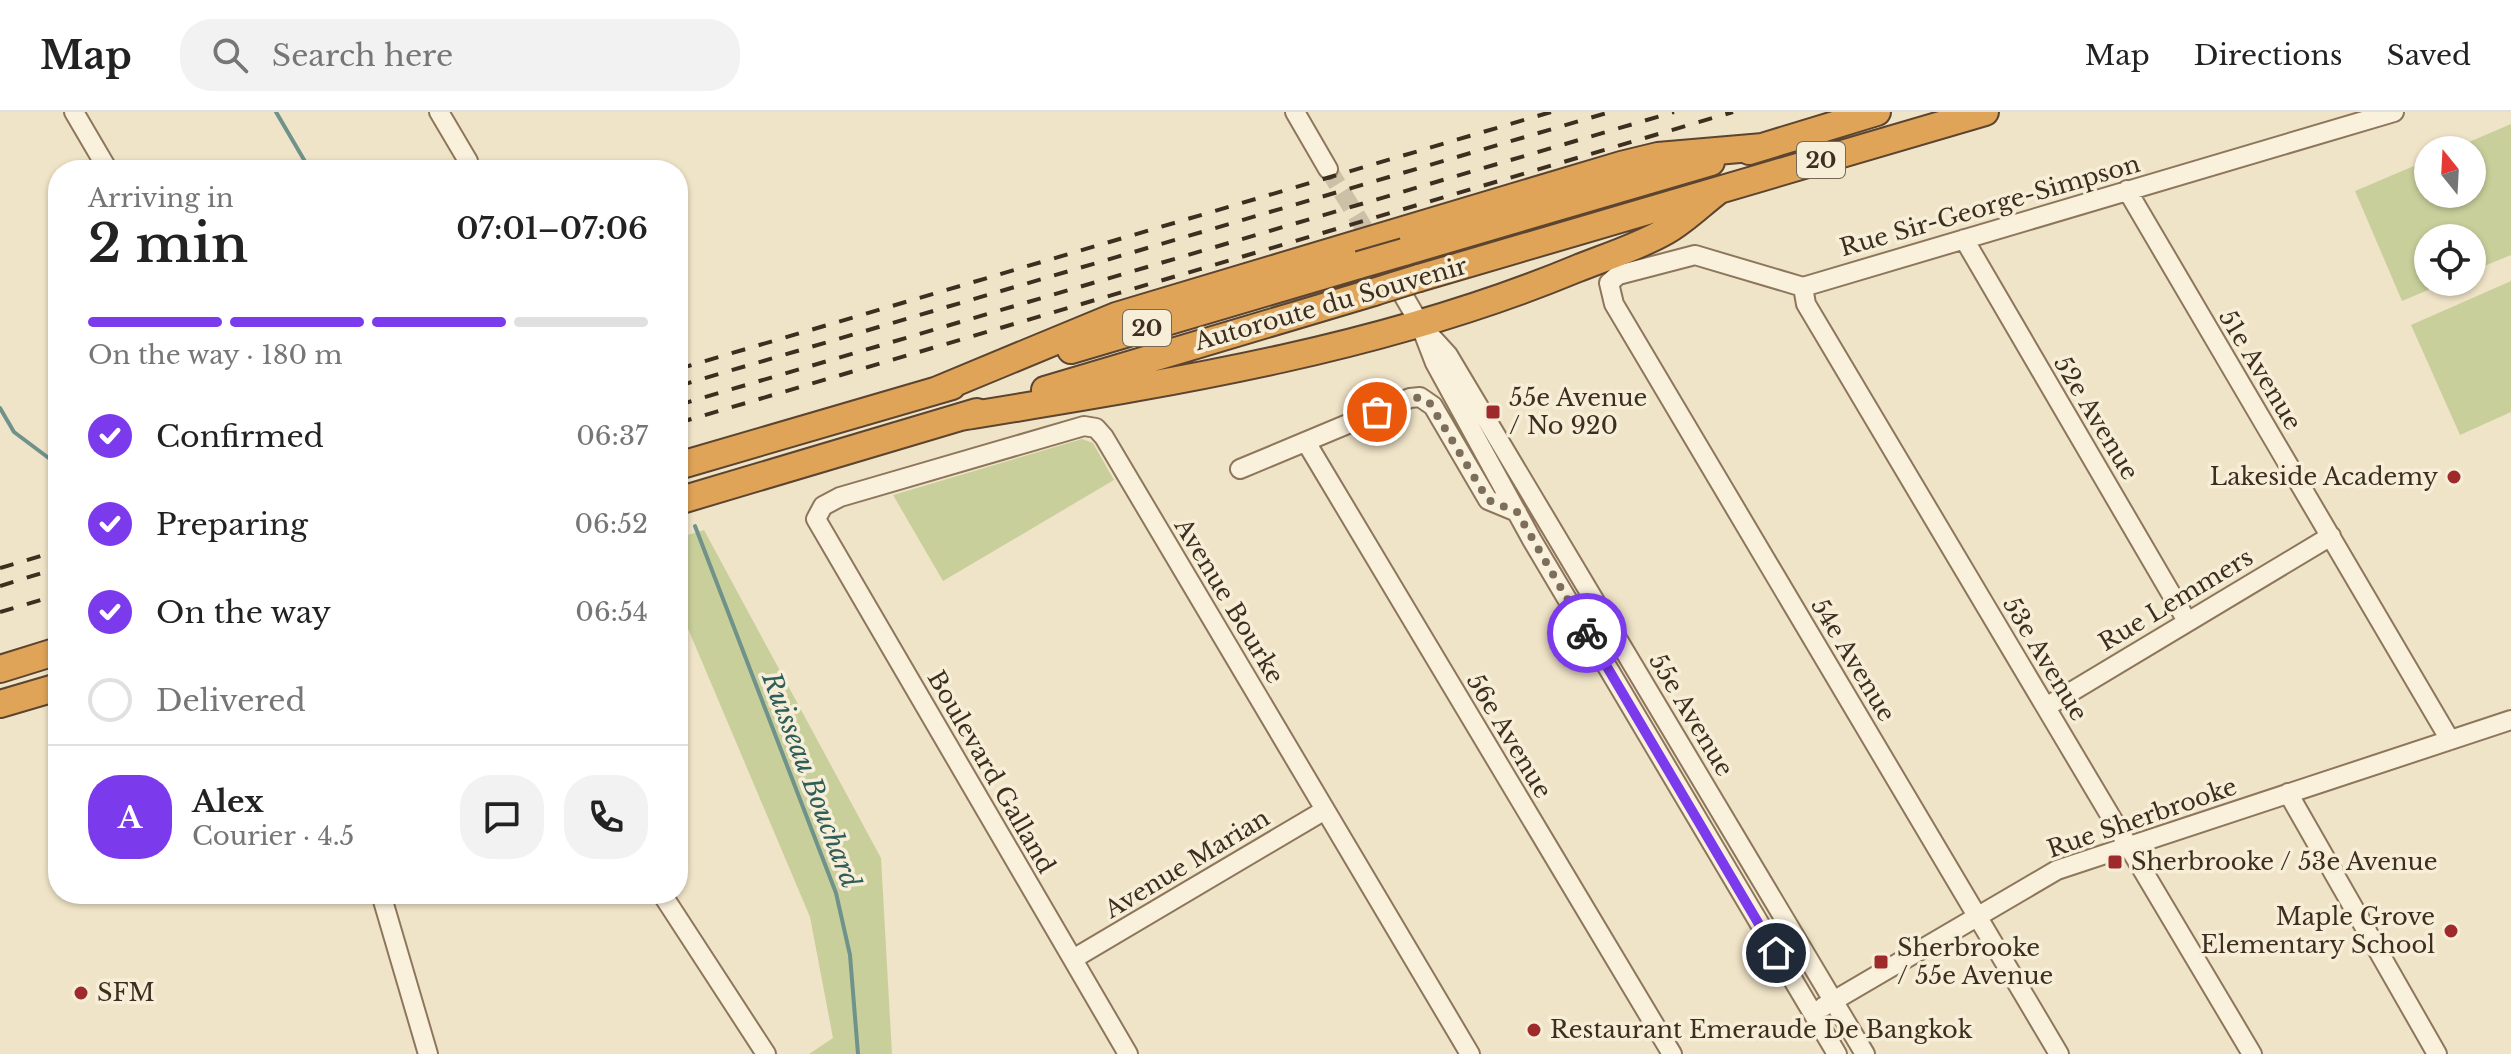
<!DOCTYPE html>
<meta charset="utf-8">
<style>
:root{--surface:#fff;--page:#f2f2f2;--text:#222;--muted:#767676;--line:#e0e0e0;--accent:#7c3aed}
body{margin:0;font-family:"Libre Baskerville",serif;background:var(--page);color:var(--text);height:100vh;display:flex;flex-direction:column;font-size:30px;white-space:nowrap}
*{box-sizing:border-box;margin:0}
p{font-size:26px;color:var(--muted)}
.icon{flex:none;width:44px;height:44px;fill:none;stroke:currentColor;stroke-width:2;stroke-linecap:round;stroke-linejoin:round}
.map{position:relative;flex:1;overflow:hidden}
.panel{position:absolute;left:48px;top:48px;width:640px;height:744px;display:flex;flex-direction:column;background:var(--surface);border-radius:32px;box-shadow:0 2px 6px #0004}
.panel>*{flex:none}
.needle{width:52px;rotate:342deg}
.tools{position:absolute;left:2414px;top:24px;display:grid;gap:16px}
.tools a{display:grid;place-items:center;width:72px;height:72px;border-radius:50%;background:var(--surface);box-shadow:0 2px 6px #0004;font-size:40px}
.pin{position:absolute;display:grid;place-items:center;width:68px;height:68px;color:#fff;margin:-34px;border:4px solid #fff;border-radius:50%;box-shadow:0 2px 8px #0007}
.courier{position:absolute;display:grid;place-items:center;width:80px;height:80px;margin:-40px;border:6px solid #7c3aed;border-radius:50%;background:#fff;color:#222;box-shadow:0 2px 10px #0007}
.head em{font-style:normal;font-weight:600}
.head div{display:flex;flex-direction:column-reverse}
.head{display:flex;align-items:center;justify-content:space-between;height:136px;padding:0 40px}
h1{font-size:52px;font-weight:600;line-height:60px}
.bar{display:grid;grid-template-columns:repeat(4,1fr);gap:12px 8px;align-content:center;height:96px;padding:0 40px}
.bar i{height:10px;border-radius:6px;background:var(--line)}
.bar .current{background:var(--accent)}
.bar p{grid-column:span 4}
.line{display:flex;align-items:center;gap:20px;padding:0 40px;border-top:2px solid var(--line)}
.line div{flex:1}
.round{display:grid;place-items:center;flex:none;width:84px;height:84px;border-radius:32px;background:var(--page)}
ol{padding:0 40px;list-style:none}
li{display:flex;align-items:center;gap:24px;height:88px}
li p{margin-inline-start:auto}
li .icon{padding:8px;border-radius:50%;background:var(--accent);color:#fff;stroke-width:4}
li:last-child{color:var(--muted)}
li i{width:44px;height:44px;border:4px solid var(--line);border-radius:50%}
header{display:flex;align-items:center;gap:48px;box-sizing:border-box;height:112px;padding:0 40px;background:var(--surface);border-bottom:2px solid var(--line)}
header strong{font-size:38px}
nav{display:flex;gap:44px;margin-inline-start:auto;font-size:28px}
.search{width:560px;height:72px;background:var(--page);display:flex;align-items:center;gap:20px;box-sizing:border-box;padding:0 28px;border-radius:32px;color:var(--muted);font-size:30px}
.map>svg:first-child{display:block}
.green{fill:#c9cf9b}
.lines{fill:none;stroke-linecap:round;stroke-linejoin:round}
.stream{stroke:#6f938a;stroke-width:4}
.minor-tunnel{stroke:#ccc0a6;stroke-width:18;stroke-dasharray:18 9;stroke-linecap:butt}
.minor-casing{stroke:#8d765c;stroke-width:22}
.highway-casing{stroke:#5b4430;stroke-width:30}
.minor{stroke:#faf1dc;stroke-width:18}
.highway{stroke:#e0a458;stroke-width:26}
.rail{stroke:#3d2e20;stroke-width:4;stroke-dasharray:14 14;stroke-linecap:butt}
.highway-bridge-casing{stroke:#5b4430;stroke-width:30;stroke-linecap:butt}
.highway-bridge{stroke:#e0a458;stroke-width:26}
.done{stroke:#7c6e5b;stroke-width:8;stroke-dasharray:0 14.4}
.route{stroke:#7c3aed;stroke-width:10}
.poi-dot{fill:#9e2a2b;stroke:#f7eed8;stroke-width:3}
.labels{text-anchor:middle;stroke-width:7;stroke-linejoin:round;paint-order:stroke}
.shield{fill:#f7eed8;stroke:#756857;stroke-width:2}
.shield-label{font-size:22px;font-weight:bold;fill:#3d2e20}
.street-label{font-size:24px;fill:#3d2e20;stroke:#f7eed8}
.poi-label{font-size:24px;fill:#3d2e20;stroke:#f7eed8;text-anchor:start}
.water-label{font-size:26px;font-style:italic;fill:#2f5d5a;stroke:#f7eed8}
</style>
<header>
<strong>Map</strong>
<div class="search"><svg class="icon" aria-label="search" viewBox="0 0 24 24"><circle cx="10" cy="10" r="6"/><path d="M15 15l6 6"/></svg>Search here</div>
<nav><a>Map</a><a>Directions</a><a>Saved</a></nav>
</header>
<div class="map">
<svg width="2511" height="942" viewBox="0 0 2511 942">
<rect width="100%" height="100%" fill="#f0e4c8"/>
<path class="green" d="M 2511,12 L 2511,143 L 2472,159 L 2472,126 L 2428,126 L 2428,170 L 2447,170 L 2402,189 L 2355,79 L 2428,48 L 2428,82 L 2472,82 L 2472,38 L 2450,38 Z
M 2511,169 L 2511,300 L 2460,323 L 2411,213 Z
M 1082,327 L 1093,331 L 1114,368 L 943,469 L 893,383 Z
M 704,418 L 881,746 L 892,942 L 809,942 L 833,926 L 810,805 L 678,493 L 678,426 Z"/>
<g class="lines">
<path class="stream" d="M 276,0 L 310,58
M 0,296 L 14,320 L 58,353
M 695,414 L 836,781 L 850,843 L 858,942"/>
<path class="minor-tunnel" d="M 1328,57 L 1364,116"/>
<defs>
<path id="minor" d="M 74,0 L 108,58
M 439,0 L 468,49 L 468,58
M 1295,0 L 1328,57
M 2127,78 L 2450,628
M 1964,127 L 2187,509
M 1392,164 L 1420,212 L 1435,251 L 1532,428 L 1837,942
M 1803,175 L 1806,192 L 2252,942
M 1427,220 L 1448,243 L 1865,942
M 1306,330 L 1672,942
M 1240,357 L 1410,286 L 1420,285 L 1433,294 L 1488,388 L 1517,400
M 2046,595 L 2331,424
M 2288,681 L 2437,942
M 381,782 L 428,942
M 662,782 L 766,942
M 1073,847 L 1325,698
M 1823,895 L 2057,758 L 2511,608
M 1128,942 L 816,407 L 823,394 L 840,385 L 1084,314 L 1096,316 L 1104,325 L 1470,942
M 2059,942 L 1614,192 L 1609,171 L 1618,163 L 1695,143 L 1803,175 L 2394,0"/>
<path id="highway" d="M 1749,39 L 1877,0
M 1404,140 L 1711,50
M 1419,166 L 1985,0
M 1071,238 L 1359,153
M 1045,278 L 1374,180
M 935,279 L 1116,204 L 1621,53 L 1658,44 L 1763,35
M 961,305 C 1169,271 1381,238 1576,157 C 1606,145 1638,135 1666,119 C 1684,109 1701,92 1718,79
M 678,354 L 952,274
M 678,389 L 977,300
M 0,557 L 58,539
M 0,592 L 58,575"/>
</defs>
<use href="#minor" class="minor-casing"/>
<use href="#highway" class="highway-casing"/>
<use href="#minor" class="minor"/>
<use href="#highway" class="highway"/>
<path class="rail" d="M 678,257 L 1551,0
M 678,274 L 1610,0
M 678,293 L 1674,0
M 678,311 L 1733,0
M 0,456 L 58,439
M 0,474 L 58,456
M 0,500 L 58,483"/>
<defs>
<path id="highway-bridge" d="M 1359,153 L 1404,140
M 1374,180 L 1419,166"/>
</defs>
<use href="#highway-bridge" class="highway-bridge-casing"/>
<use href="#highway-bridge" class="highway-bridge"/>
</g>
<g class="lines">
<path class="done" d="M 1377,300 L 1415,285 L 1429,290 L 1488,388 L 1517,400 L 1587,521"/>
<path class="route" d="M 1587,521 L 1776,841"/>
</g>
<g class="poi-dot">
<rect x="1485" y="292" width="16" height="16" rx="4"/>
<circle cx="2454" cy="365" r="8"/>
<rect x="2107" y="742" width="16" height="16" rx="4"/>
<circle cx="2451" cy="819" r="8"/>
<rect x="1873" y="842" width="16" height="16" rx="4"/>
<circle cx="81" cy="881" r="8"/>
<circle cx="1534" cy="918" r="8"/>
</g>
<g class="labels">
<g class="shield">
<rect x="1797" y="30" width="48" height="36" rx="6"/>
<rect x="1123" y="198" width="48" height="36" rx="6"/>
</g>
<g class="shield-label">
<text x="1821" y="56">20</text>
<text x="1147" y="224">20</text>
</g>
<g class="street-label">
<text transform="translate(1990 94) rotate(-16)" y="8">Rue Sir-George-Simpson</text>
<text transform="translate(1331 192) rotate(-16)" y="8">Autoroute du Souvenir</text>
<text transform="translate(2260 258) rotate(59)" y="8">51e Avenue</text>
<text transform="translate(2096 306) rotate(59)" y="8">52e Avenue</text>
<text transform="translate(2176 488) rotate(-31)" y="8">Rue Lemmers</text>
<text transform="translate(1229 489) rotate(59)" y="8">Avenue Bourke</text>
<text transform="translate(2045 547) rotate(59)" y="8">53e Avenue</text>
<text transform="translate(1853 548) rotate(59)" y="8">54e Avenue</text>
<text transform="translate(1691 603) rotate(59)" y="8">55e Avenue</text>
<text transform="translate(1509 624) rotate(59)" y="8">56e Avenue</text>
<text transform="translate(991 660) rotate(60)" y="8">Boulevard Galland</text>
<text transform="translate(2142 706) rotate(-19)" y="8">Rue Sherbrooke</text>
<text transform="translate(1187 752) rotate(-31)" y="8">Avenue Marian</text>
</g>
<g class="poi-label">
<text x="1509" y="294">55e Avenue<tspan x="1509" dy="28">/ No 920</tspan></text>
<text x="2438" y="373" text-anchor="end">Lakeside Academy</text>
<text x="2131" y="758">Sherbrooke / 53e Avenue</text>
<text x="2435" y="813" text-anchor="end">Maple Grove<tspan x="2435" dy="28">Elementary School</tspan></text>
<text x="1897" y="844">Sherbrooke<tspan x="1897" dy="28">/ 55e Avenue</tspan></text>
<text x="97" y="889">SFM</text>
<text x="1550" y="926">Restaurant Emeraude De Bangkok</text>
</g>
<g class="water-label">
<text transform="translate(811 668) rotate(69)" y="9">Ruisseau Bouchard</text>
</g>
</g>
</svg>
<div class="tools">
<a><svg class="needle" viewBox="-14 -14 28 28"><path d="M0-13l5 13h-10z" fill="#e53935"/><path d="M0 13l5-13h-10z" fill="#767676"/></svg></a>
<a><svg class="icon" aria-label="locate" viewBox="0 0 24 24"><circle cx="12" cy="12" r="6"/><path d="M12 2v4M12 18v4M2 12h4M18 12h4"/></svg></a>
</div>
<div class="pin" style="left:1377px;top:300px;background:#ea580c"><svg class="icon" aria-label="bag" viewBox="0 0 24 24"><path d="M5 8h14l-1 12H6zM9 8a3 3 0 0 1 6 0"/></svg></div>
<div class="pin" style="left:1776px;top:841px;background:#1f2937"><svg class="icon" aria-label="home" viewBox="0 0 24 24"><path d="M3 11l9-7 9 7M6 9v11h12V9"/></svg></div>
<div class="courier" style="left:1587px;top:521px"><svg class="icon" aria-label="bike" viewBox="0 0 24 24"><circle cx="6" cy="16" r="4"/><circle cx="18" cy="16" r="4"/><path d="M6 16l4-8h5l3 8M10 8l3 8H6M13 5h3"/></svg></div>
<section class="panel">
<div class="head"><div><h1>2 min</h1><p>Arriving in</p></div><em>07:01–07:06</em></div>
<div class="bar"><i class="current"></i><i class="current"></i><i class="current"></i><i></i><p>On the way · 180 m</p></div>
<ol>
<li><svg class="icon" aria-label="check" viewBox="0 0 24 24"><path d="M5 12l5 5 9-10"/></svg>Confirmed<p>06:37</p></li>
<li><svg class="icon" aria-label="check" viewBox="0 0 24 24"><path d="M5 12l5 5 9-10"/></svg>Preparing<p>06:52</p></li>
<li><svg class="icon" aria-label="check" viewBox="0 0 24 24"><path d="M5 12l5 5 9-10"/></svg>On the way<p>06:54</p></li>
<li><i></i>Delivered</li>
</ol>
<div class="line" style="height:144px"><b class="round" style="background:var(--accent);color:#fff">A</b><div><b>Alex</b><p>Courier · 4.5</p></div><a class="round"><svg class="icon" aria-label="chat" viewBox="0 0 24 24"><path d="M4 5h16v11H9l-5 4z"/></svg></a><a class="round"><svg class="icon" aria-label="phone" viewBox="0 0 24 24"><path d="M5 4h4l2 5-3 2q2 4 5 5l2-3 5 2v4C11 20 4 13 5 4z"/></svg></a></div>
</section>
</div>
